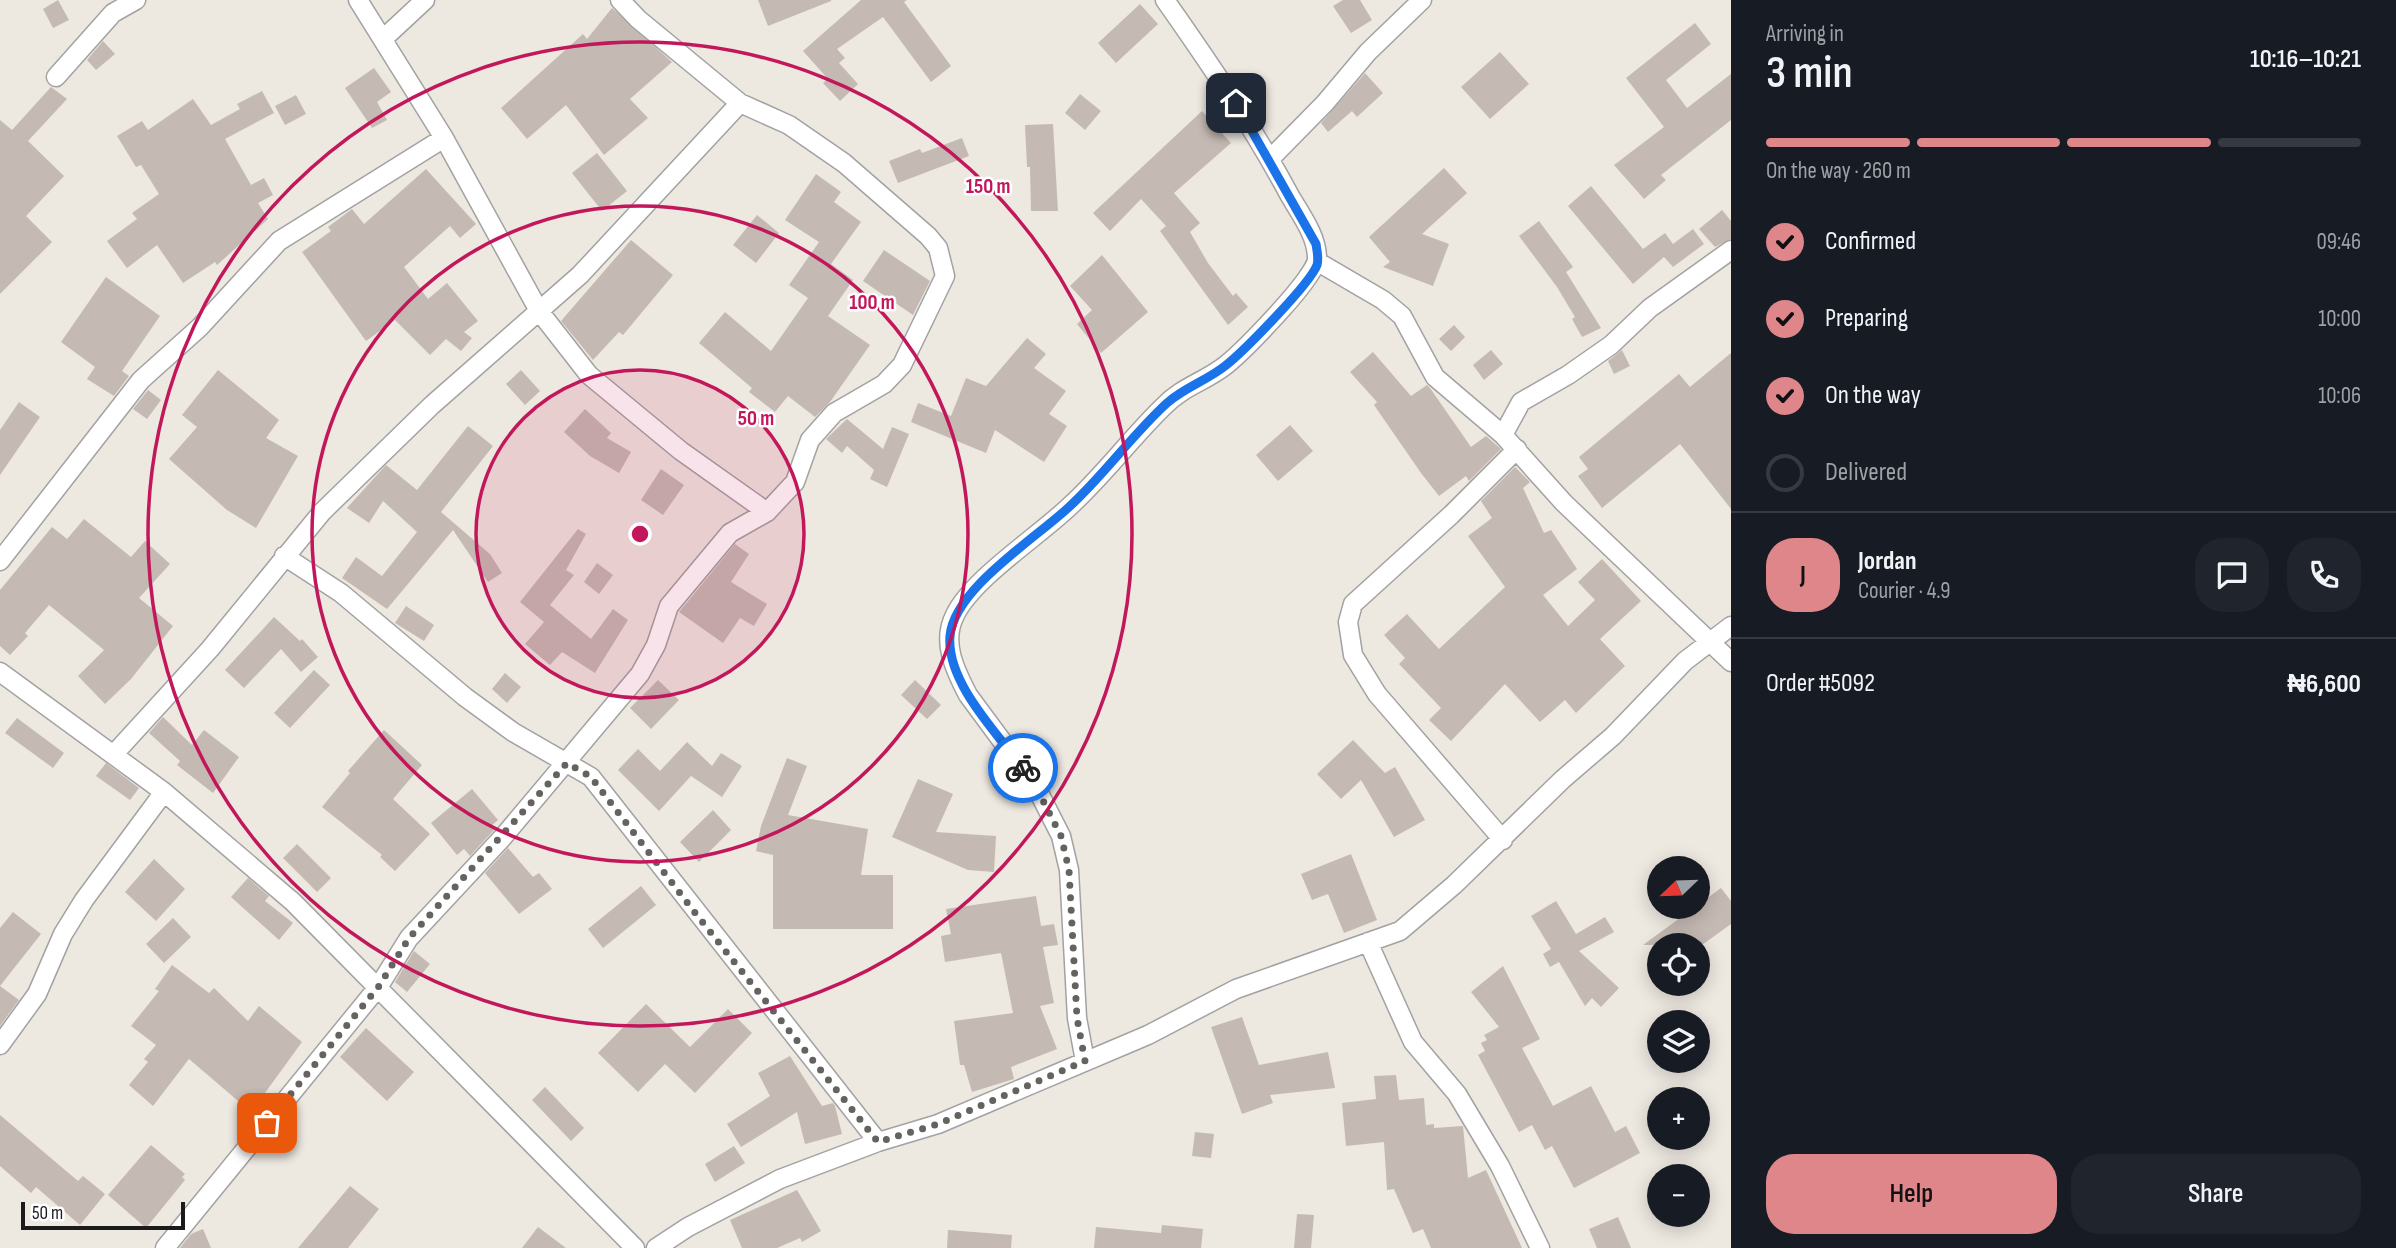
<!DOCTYPE html>
<meta charset="utf-8">
<style>
:root{--surface:#171b24;--page:#20242c;--text:#f1f3f6;--muted:#9ea1a6;--line:#363941;--accent:#de868a}
body{margin:0;font-family:"Sofia Sans Condensed",sans-serif;background:var(--page);color:var(--text);height:100vh;display:flex;flex-direction:column;font-size:26px;white-space:nowrap}
*{box-sizing:border-box;margin:0}
p{font-size:23px;color:var(--muted)}
.icon{flex:none;width:38px;height:38px;fill:none;stroke:currentColor;stroke-width:2;stroke-linecap:round;stroke-linejoin:round}
.map{position:relative;flex:1;overflow:hidden}
.panel{display:flex;flex-direction:column;background:var(--surface);width:665px}
.panel>*{flex:none}
.needle{width:46px;rotate:247deg}
.tools{position:absolute;left:1647px;top:856px;display:grid;gap:14px}
.tools a{display:grid;place-items:center;width:63px;height:63px;border-radius:50%;background:var(--surface);box-shadow:0 4px 18px #0003;font-size:35px}
.scale{position:absolute;left:21px;bottom:18px;width:164px;box-sizing:border-box;padding-left:7px;border:4px solid #1b1b1b;border-top:0;font-size:19px;line-height:24px;white-space:nowrap;color:#1b1b1b;-webkit-text-stroke:5px #fff;paint-order:stroke}
.pin{position:absolute;display:grid;place-items:center;width:60px;height:60px;color:#fff;margin:-30px;border-radius:14px;box-shadow:0 4px 10px #0006}
.courier{position:absolute;display:grid;place-items:center;width:70px;height:70px;margin:-35px;border:5px solid #1a73e8;border-radius:50%;background:#fff;color:#222;box-shadow:0 2px 9px #0007}
.overview em{font-style:normal;font-weight:600}
.overview div{display:flex;flex-direction:column-reverse}
.overview{display:flex;align-items:center;justify-content:space-between;height:119px;padding:0 35px}
h1{font-size:46px;font-weight:600;line-height:52px}
.bar{display:grid;grid-template-columns:repeat(4,1fr);gap:10px 7px;align-content:center;height:84px;padding:0 35px}
.bar i{height:9px;border-radius:5px;background:var(--line)}
.bar .selected{background:var(--accent)}
.bar p{grid-column:span 4}
.line{display:flex;align-items:center;gap:18px;padding:0 35px;border-top:2px solid var(--line)}
.line div{flex:1}
.round{display:grid;place-items:center;flex:none;width:74px;height:74px;border-radius:28px;background:var(--page)}
ol{padding:0 35px;list-style:none}
li{display:flex;align-items:center;gap:21px;height:77px}
li p{margin-inline-start:auto}
li .icon{padding:7px;border-radius:50%;background:var(--accent);color:#111;stroke-width:4}
li:last-child{color:var(--muted)}
li i{width:38px;height:38px;border:4px solid var(--line);border-radius:50%}
.button{display:flex;gap:14px;margin-top:auto;padding:14px 35px}
.button a{flex:1;height:80px;border-radius:28px;background:var(--accent);color:#111;font-size:28px;font-weight:600;line-height:80px;text-align:center}
.button a+a{background:var(--page);color:var(--text)}
main{display:flex;flex:1;min-height:0}
.map>svg:first-child{display:block}
.building{fill:#c5bab3}
.lines{fill:none;stroke-linecap:round;stroke-linejoin:round}
.street-casing{stroke:#a2a2a2;stroke-width:21}
.street{stroke:#fff;stroke-width:18}
.done{stroke:#646360;stroke-width:7;stroke-dasharray:0 12.6}
.route{stroke:#1a73e8;stroke-width:9}
.ring{fill:none;stroke:#c2185b;stroke-width:3.5}
.centre{fill:#c2185b;stroke:#fff;stroke-width:3.5}
.ring-label{font-size:21px;text-anchor:middle;font-weight:bold;fill:#c2185b;stroke:#fff;stroke-width:5;stroke-linejoin:round;paint-order:stroke}
</style>
<main>
<div class="map">
<svg width="1731" height="1248" viewBox="0 0 1731 1248">
<rect width="100%" height="100%" fill="#ede8e0"/>
<path class="building" d="M 58,0 L 69,20 L 53,28 L 43,9 Z
M 758,0 L 831,0 L 831,1 L 768,26 Z
M 861,0 L 907,0 L 904,2 L 951,66 L 931,82 L 883,17 L 837,49 L 845,58 L 839,63 L 858,84 L 840,101 L 823,83 L 828,79 L 803,51 Z
M 1343,0 L 1360,0 L 1372,20 L 1351,33 L 1333,6 Z
M 1140,4 L 1158,24 L 1116,63 L 1098,43 Z
M 612,8 L 672,62 L 630,99 L 648,118 L 604,155 L 566,105 L 527,139 L 501,108 L 583,34 L 587,39 Z
M 1695,23 L 1711,44 L 1666,80 L 1687,108 L 1731,74 L 1731,120 L 1661,175 L 1666,180 L 1644,199 L 1614,165 L 1664,127 L 1626,78 Z
M 103,41 L 115,54 L 96,70 L 87,60 Z
M 1500,52 L 1529,84 L 1490,119 L 1461,87 Z
M 374,68 L 391,92 L 377,102 L 387,120 L 372,128 L 345,88 Z
M 1365,73 L 1383,93 L 1357,117 L 1352,111 L 1328,132 L 1321,123 Z
M 51,87 L 67,99 L 28,141 L 64,176 L 26,216 L 52,242 L 0,294 L 0,120 L 12,130 Z
M 262,91 L 274,113 L 225,139 L 251,185 L 264,178 L 273,195 L 258,203 L 268,219 L 217,265 L 215,262 L 183,283 L 157,245 L 127,268 L 107,241 L 137,219 L 132,213 L 159,194 L 141,165 L 136,167 L 117,136 L 142,121 L 148,130 L 193,99 L 211,125 L 240,109 L 237,104 Z
M 1080,94 L 1101,111 L 1085,130 L 1065,113 Z
M 296,95 L 306,114 L 285,125 L 275,106 Z
M 1202,111 L 1231,143 L 1174,193 L 1200,223 L 1190,232 L 1208,263 L 1233,296 L 1236,293 L 1248,307 L 1228,325 L 1160,231 L 1166,226 L 1141,199 L 1110,231 L 1093,213 Z
M 1053,124 L 1058,211 L 1031,211 L 1030,167 L 1027,167 L 1025,125 Z
M 962,138 L 969,156 L 898,183 L 889,161 L 920,149 L 922,153 Z
M 597,153 L 627,191 L 602,211 L 572,173 Z
M 1444,168 L 1467,193 L 1422,234 L 1449,244 L 1433,286 L 1383,267 L 1390,262 L 1369,237 Z
M 426,169 L 476,224 L 460,238 L 450,226 L 404,267 L 428,299 L 447,283 L 478,321 L 464,332 L 472,338 L 461,351 L 446,339 L 430,355 L 395,320 L 366,341 L 302,252 L 331,231 L 328,227 L 352,209 L 364,224 Z
M 816,174 L 841,192 L 834,202 L 861,222 L 831,264 L 853,280 L 828,316 L 870,345 L 830,402 L 815,417 L 788,396 L 775,412 L 749,392 L 752,388 L 699,343 L 725,312 L 771,351 L 808,298 L 789,285 L 819,242 L 785,220 Z
M 1591,186 L 1643,249 L 1665,233 L 1673,244 L 1693,229 L 1704,244 L 1673,267 L 1664,257 L 1633,284 L 1568,206 Z
M 1722,210 L 1731,221 L 1731,239 L 1715,247 L 1699,229 Z
M 757,215 L 779,233 L 756,263 L 733,245 Z
M 1539,221 L 1573,267 L 1566,272 L 1601,328 L 1582,337 L 1572,319 L 1575,317 L 1557,287 L 1519,236 Z
M 631,240 L 673,275 L 623,335 L 619,332 L 593,360 L 561,321 Z
M 884,250 L 930,281 L 913,315 L 863,281 Z
M 1102,255 L 1148,312 L 1101,353 L 1077,324 L 1092,310 L 1070,286 Z
M 106,277 L 160,316 L 122,371 L 129,376 L 114,396 L 87,379 L 95,367 L 61,342 Z
M 1454,325 L 1465,337 L 1451,351 L 1439,339 Z
M 1027,338 L 1046,354 L 1034,368 L 1066,391 L 1049,414 L 1067,426 L 1044,462 L 995,430 L 986,453 L 911,422 L 918,403 L 951,416 L 966,378 L 986,386 Z
M 1491,350 L 1503,364 L 1484,380 L 1473,365 Z
M 1622,350 L 1630,366 L 1614,374 L 1608,361 Z
M 1373,352 L 1411,396 L 1427,385 L 1430,388 L 1471,447 L 1486,436 L 1501,449 L 1469,481 L 1466,476 L 1439,496 L 1421,473 L 1374,405 L 1377,402 L 1350,372 Z
M 1731,353 L 1731,509 L 1680,444 L 1602,508 L 1578,476 L 1588,469 L 1579,457 L 1679,374 L 1690,387 Z
M 218,370 L 279,420 L 266,438 L 298,456 L 256,528 L 227,510 L 169,459 L 197,427 L 182,415 Z
M 521,370 L 540,391 L 525,405 L 506,384 Z
M 148,390 L 161,400 L 147,419 L 133,409 Z
M 19,402 L 40,417 L 0,475 L 0,430 Z
M 585,409 L 611,433 L 607,438 L 631,452 L 619,473 L 590,456 L 564,432 Z
M 847,419 L 883,449 L 892,427 L 909,434 L 887,487 L 870,479 L 874,470 L 847,446 L 842,453 L 826,439 Z
M 1290,425 L 1313,451 L 1278,481 L 1256,455 Z
M 468,426 L 493,446 L 441,512 L 490,554 L 502,573 L 488,582 L 453,530 L 387,609 L 342,578 L 356,557 L 382,576 L 417,532 L 383,501 L 369,523 L 347,508 L 386,465 L 417,490 Z
M 1515,467 L 1530,482 L 1523,488 L 1544,533 L 1551,530 L 1577,569 L 1543,595 L 1568,626 L 1595,600 L 1578,582 L 1602,559 L 1641,601 L 1600,639 L 1625,666 L 1576,713 L 1565,700 L 1540,722 L 1505,684 L 1451,741 L 1429,720 L 1441,708 L 1399,664 L 1405,658 L 1384,635 L 1407,614 L 1439,649 L 1505,587 L 1468,536 L 1492,518 L 1481,501 Z
M 661,469 L 684,485 L 663,515 L 641,500 Z
M 84,519 L 131,557 L 145,541 L 170,564 L 139,598 L 173,626 L 131,679 L 105,704 L 78,676 L 104,650 L 49,605 L 25,633 L 28,636 L 10,655 L 0,646 L 0,590 L 52,527 L 67,539 Z
M 578,529 L 586,534 L 566,570 L 574,575 L 550,605 L 591,639 L 613,609 L 628,620 L 595,673 L 562,652 L 550,665 L 525,644 L 544,622 L 520,602 Z
M 735,544 L 749,554 L 731,582 L 767,604 L 754,626 L 740,618 L 723,643 L 679,612 Z
M 597,563 L 613,575 L 599,594 L 584,582 Z
M 406,606 L 434,625 L 424,641 L 395,623 Z
M 274,617 L 300,641 L 302,639 L 318,657 L 301,672 L 281,649 L 244,688 L 225,670 Z
M 314,670 L 330,685 L 290,728 L 274,713 Z
M 505,673 L 521,687 L 507,703 L 492,689 Z
M 658,680 L 679,700 L 651,729 L 630,708 Z
M 915,680 L 941,705 L 927,719 L 901,695 Z
M 163,717 L 192,745 L 204,730 L 239,757 L 213,793 L 177,765 L 180,761 L 149,733 Z
M 17,718 L 64,753 L 53,768 L 5,733 Z
M 384,730 L 422,765 L 393,799 L 430,834 L 395,871 L 380,857 L 382,855 L 322,807 L 350,773 L 348,771 Z
M 1353,740 L 1385,773 L 1395,767 L 1425,820 L 1394,837 L 1361,780 L 1341,799 L 1317,774 Z
M 687,742 L 712,766 L 721,753 L 742,766 L 722,797 L 691,776 L 659,811 L 618,770 L 638,749 L 660,771 Z
M 787,758 L 807,766 L 788,815 L 868,829 L 861,875 L 893,875 L 893,929 L 773,929 L 773,855 L 756,851 L 761,826 Z
M 106,763 L 139,788 L 130,800 L 96,776 Z
M 918,779 L 953,794 L 936,832 L 996,836 L 994,872 L 968,870 L 892,837 Z
M 472,789 L 498,820 L 491,826 L 494,830 L 470,856 L 464,849 L 457,855 L 431,823 Z
M 713,810 L 731,830 L 699,862 L 680,842 Z
M 297,844 L 331,878 L 317,892 L 283,858 Z
M 508,848 L 533,877 L 539,873 L 552,889 L 519,914 L 485,873 Z
M 1351,854 L 1377,920 L 1344,933 L 1328,894 L 1312,900 L 1301,874 Z
M 154,859 L 185,889 L 156,921 L 125,892 Z
M 248,878 L 269,896 L 265,901 L 293,923 L 279,940 L 231,897 Z
M 641,886 L 656,905 L 603,948 L 588,929 Z
M 1721,888 L 1731,901 L 1731,924 L 1702,945 L 1643,945 Z
M 1036,896 L 1041,926 L 1054,924 L 1058,945 L 1043,947 L 1054,1003 L 1040,1006 L 1057,1049 L 1011,1067 L 1014,1079 L 972,1092 L 964,1065 L 960,1065 L 954,1021 L 1013,1013 L 1001,953 L 945,962 L 941,936 L 951,934 L 946,909 Z
M 1556,901 L 1576,934 L 1605,917 L 1614,932 L 1579,951 L 1619,988 L 1601,1007 L 1592,998 L 1585,1006 L 1559,962 L 1550,967 L 1543,954 L 1551,949 L 1531,916 Z
M 13,912 L 41,934 L 0,986 L 19,1000 L 0,1026 L 0,928 Z
M 173,918 L 191,937 L 164,963 L 146,944 Z
M 414,951 L 430,964 L 407,992 L 395,982 Z
M 172,965 L 209,993 L 214,988 L 248,1021 L 259,1006 L 302,1042 L 251,1112 L 189,1059 L 153,1106 L 129,1085 L 148,1062 L 144,1059 L 156,1045 L 131,1026 L 159,991 L 155,989 Z
M 1503,966 L 1540,1039 L 1522,1048 L 1553,1106 L 1591,1086 L 1615,1132 L 1626,1126 L 1640,1153 L 1574,1188 L 1552,1146 L 1545,1150 L 1532,1125 L 1519,1132 L 1478,1055 L 1485,1051 L 1481,1043 L 1487,1040 L 1484,1035 L 1499,1027 L 1471,992 Z
M 646,1004 L 690,1047 L 728,1009 L 752,1033 L 695,1093 L 665,1064 L 638,1092 L 598,1053 Z
M 1242,1017 L 1259,1065 L 1328,1052 L 1335,1088 L 1270,1095 L 1273,1103 L 1242,1114 L 1211,1027 Z
M 366,1028 L 414,1072 L 387,1101 L 340,1057 Z
M 790,1056 L 822,1106 L 833,1103 L 835,1106 L 842,1134 L 805,1144 L 797,1112 L 741,1147 L 727,1124 L 770,1096 L 758,1073 Z
M 1396,1075 L 1399,1100 L 1424,1098 L 1426,1125 L 1434,1124 L 1434,1128 L 1463,1126 L 1468,1178 L 1486,1170 L 1522,1248 L 1431,1248 L 1423,1229 L 1413,1233 L 1394,1189 L 1387,1190 L 1384,1142 L 1346,1146 L 1342,1103 L 1376,1099 L 1374,1076 Z
M 545,1087 L 584,1128 L 571,1141 L 532,1100 Z
M 0,1115 L 78,1181 L 83,1176 L 105,1194 L 80,1225 L 36,1187 L 31,1193 L 0,1166 Z
M 1195,1132 L 1214,1134 L 1211,1158 L 1192,1156 Z
M 151,1145 L 185,1174 L 182,1177 L 185,1180 L 146,1228 L 108,1195 Z
M 734,1146 L 745,1163 L 715,1182 L 705,1164 Z
M 350,1186 L 379,1209 L 348,1248 L 298,1248 Z
M 797,1190 L 821,1231 L 802,1242 L 800,1238 L 777,1248 L 742,1248 L 730,1220 Z
M 1297,1214 L 1314,1215 L 1311,1248 L 1294,1248 Z
M 1618,1217 L 1631,1248 L 1597,1248 L 1589,1229 Z
M 1162,1225 L 1203,1229 L 1201,1248 L 1094,1248 L 1096,1227 L 1161,1233 Z
M 538,1227 L 566,1248 L 522,1248 Z
M 203,1229 L 211,1248 L 180,1248 L 191,1234 Z
M 948,1230 L 1012,1235 L 1011,1248 L 947,1248 Z"/>
<g class="lines">
<defs>
<path id="street" d="M 358,0 L 444,138 L 539,311 L 589,375 L 681,451 L 767,512
M 383,39 L 425,0
M 56,77 L 113,13 L 136,0
M 1270,159 L 1325,103 L 1368,52 L 1422,0
M 1318,262 L 1383,300 L 1402,316 L 1435,377 L 1503,435 L 1564,503 L 1731,662
M 1503,435 L 1521,402 L 1568,375 L 1611,345 L 1650,308 L 1731,250
M 284,556 L 341,593 L 465,697 L 513,732 L 591,777 L 878,1142
M 0,561 L 141,380 L 200,327 L 279,241 L 444,138
M 0,672 L 164,792 L 293,902 L 635,1248
M 114,754 L 210,649 L 322,512 L 432,405 L 580,275 L 740,103
M 1503,840 L 1377,694 L 1353,655 L 1348,622 L 1353,604 L 1451,515 L 1517,449
M 1368,942 L 1413,1042 L 1457,1094 L 1500,1166 L 1540,1248
M 0,1045 L 37,994 L 63,934 L 84,900 L 164,792
M 1085,1061 L 1077,1018 L 1069,870 L 1061,836 L 1036,787 L 968,695 C 955,670 941,642 955,615 C 973,578 1039,536 1070,506 C 1104,475 1131,438 1164,406 C 1182,387 1206,381 1226,365 C 1243,351 1318,276 1317,258 C 1317,236 1301,215 1290,196 C 1253,127 1210,64 1165,0
M 165,1248 L 379,986 L 409,938 L 503,837 L 640,674 L 656,645 L 669,606 L 730,533 L 767,512 L 795,482 L 810,440 L 834,413 L 884,384 L 902,365 L 945,276 L 938,248 L 928,236 L 844,163 L 789,125 L 740,103 L 638,19 L 620,0
M 656,1248 L 688,1227 L 780,1179 L 878,1142 L 938,1124 L 1148,1035 L 1236,989 L 1400,931 L 1454,885 L 1563,779 L 1613,736 L 1685,661 L 1731,626"/>
</defs>
<use href="#street" class="street-casing"/>
<use href="#street" class="street"/>
</g>
<g class="lines">
<path class="done" d="M 267,1123 L 379,986 L 409,938 L 567,763 L 591,777 L 696,914 L 878,1142 L 938,1124 L 1085,1061 L 1077,1018 L 1069,870 L 1061,836 L 1036,787 L 1023,768"/>
<path class="route" d="M 1023,768 C 997,733 946,682 950,636 C 954,589 1035,539 1069,507 C 1104,475 1132,435 1167,403 C 1185,387 1206,381 1225,366 C 1243,352 1310,284 1317,265 C 1319,259 1317,251 1316,244 L 1236,103"/>
</g>
<circle cx="640" cy="534" r="164" fill="#c2185b" fill-opacity=".12"/>
<g class="ring">
<circle cx="640" cy="534" r="164"/>
<circle cx="640" cy="534" r="328"/>
<circle cx="640" cy="534" r="492"/>
</g>
<circle cx="640" cy="534" r="10" class="centre"/>
<g class="ring-label">
<text x="988" y="193">150 m</text>
<text x="872" y="309">100 m</text>
<text x="756" y="425">50 m</text>
</g>
</svg>
<div class="tools">
<a><svg class="needle" viewBox="-14 -14 28 28"><path d="M0-13l5 13h-10z" fill="#e53935"/><path d="M0 13l5-13h-10z" fill="#9ea1a6"/></svg></a>
<a><svg class="icon" aria-label="locate" viewBox="0 0 24 24"><circle cx="12" cy="12" r="6"/><path d="M12 2v4M12 18v4M2 12h4M18 12h4"/></svg></a>
<a><svg class="icon" aria-label="layers" viewBox="0 0 24 24"><path d="M12 4l9 5-9 5-9-5zM3 14l9 5 9-5"/></svg></a>
<a>+</a>
<a>−</a>
</div>
<div class="scale">50 m</div>
<div class="pin" style="left:267px;top:1123px;background:#ea580c"><svg class="icon" aria-label="bag" viewBox="0 0 24 24"><path d="M5 8h14l-1 12H6zM9 8a3 3 0 0 1 6 0"/></svg></div>
<div class="pin" style="left:1236px;top:103px;background:#1f2937"><svg class="icon" aria-label="home" viewBox="0 0 24 24"><path d="M3 11l9-7 9 7M6 9v11h12V9"/></svg></div>
<div class="courier" style="left:1023px;top:768px"><svg class="icon" aria-label="bike" viewBox="0 0 24 24"><circle cx="6" cy="16" r="4"/><circle cx="18" cy="16" r="4"/><path d="M6 16l4-8h5l3 8M10 8l3 8H6M13 5h3"/></svg></div>
</div>
<section class="panel">
<div class="overview"><div><h1>3 min</h1><p>Arriving in</p></div><em>10:16–10:21</em></div>
<div class="bar"><i class="selected"></i><i class="selected"></i><i class="selected"></i><i></i><p>On the way · 260 m</p></div>
<ol>
<li><svg class="icon" aria-label="check" viewBox="0 0 24 24"><path d="M5 12l5 5 9-10"/></svg>Confirmed<p>09:46</p></li>
<li><svg class="icon" aria-label="check" viewBox="0 0 24 24"><path d="M5 12l5 5 9-10"/></svg>Preparing<p>10:00</p></li>
<li><svg class="icon" aria-label="check" viewBox="0 0 24 24"><path d="M5 12l5 5 9-10"/></svg>On the way<p>10:06</p></li>
<li><i></i>Delivered</li>
</ol>
<div class="line" style="height:126px"><b class="round" style="background:var(--accent);color:#111">J</b><div><b>Jordan</b><p>Courier · 4.9</p></div><a class="round"><svg class="icon" aria-label="chat" viewBox="0 0 24 24"><path d="M4 5h16v11H9l-5 4z"/></svg></a><a class="round"><svg class="icon" aria-label="phone" viewBox="0 0 24 24"><path d="M5 4h4l2 5-3 2q2 4 5 5l2-3 5 2v4C11 20 4 13 5 4z"/></svg></a></div>
<div class="line" style="height:91px"><div>Order #5092</div><b>₦6,600</b></div>
<div class="button"><a>Help</a><a>Share</a></div>
</section>
</main>
